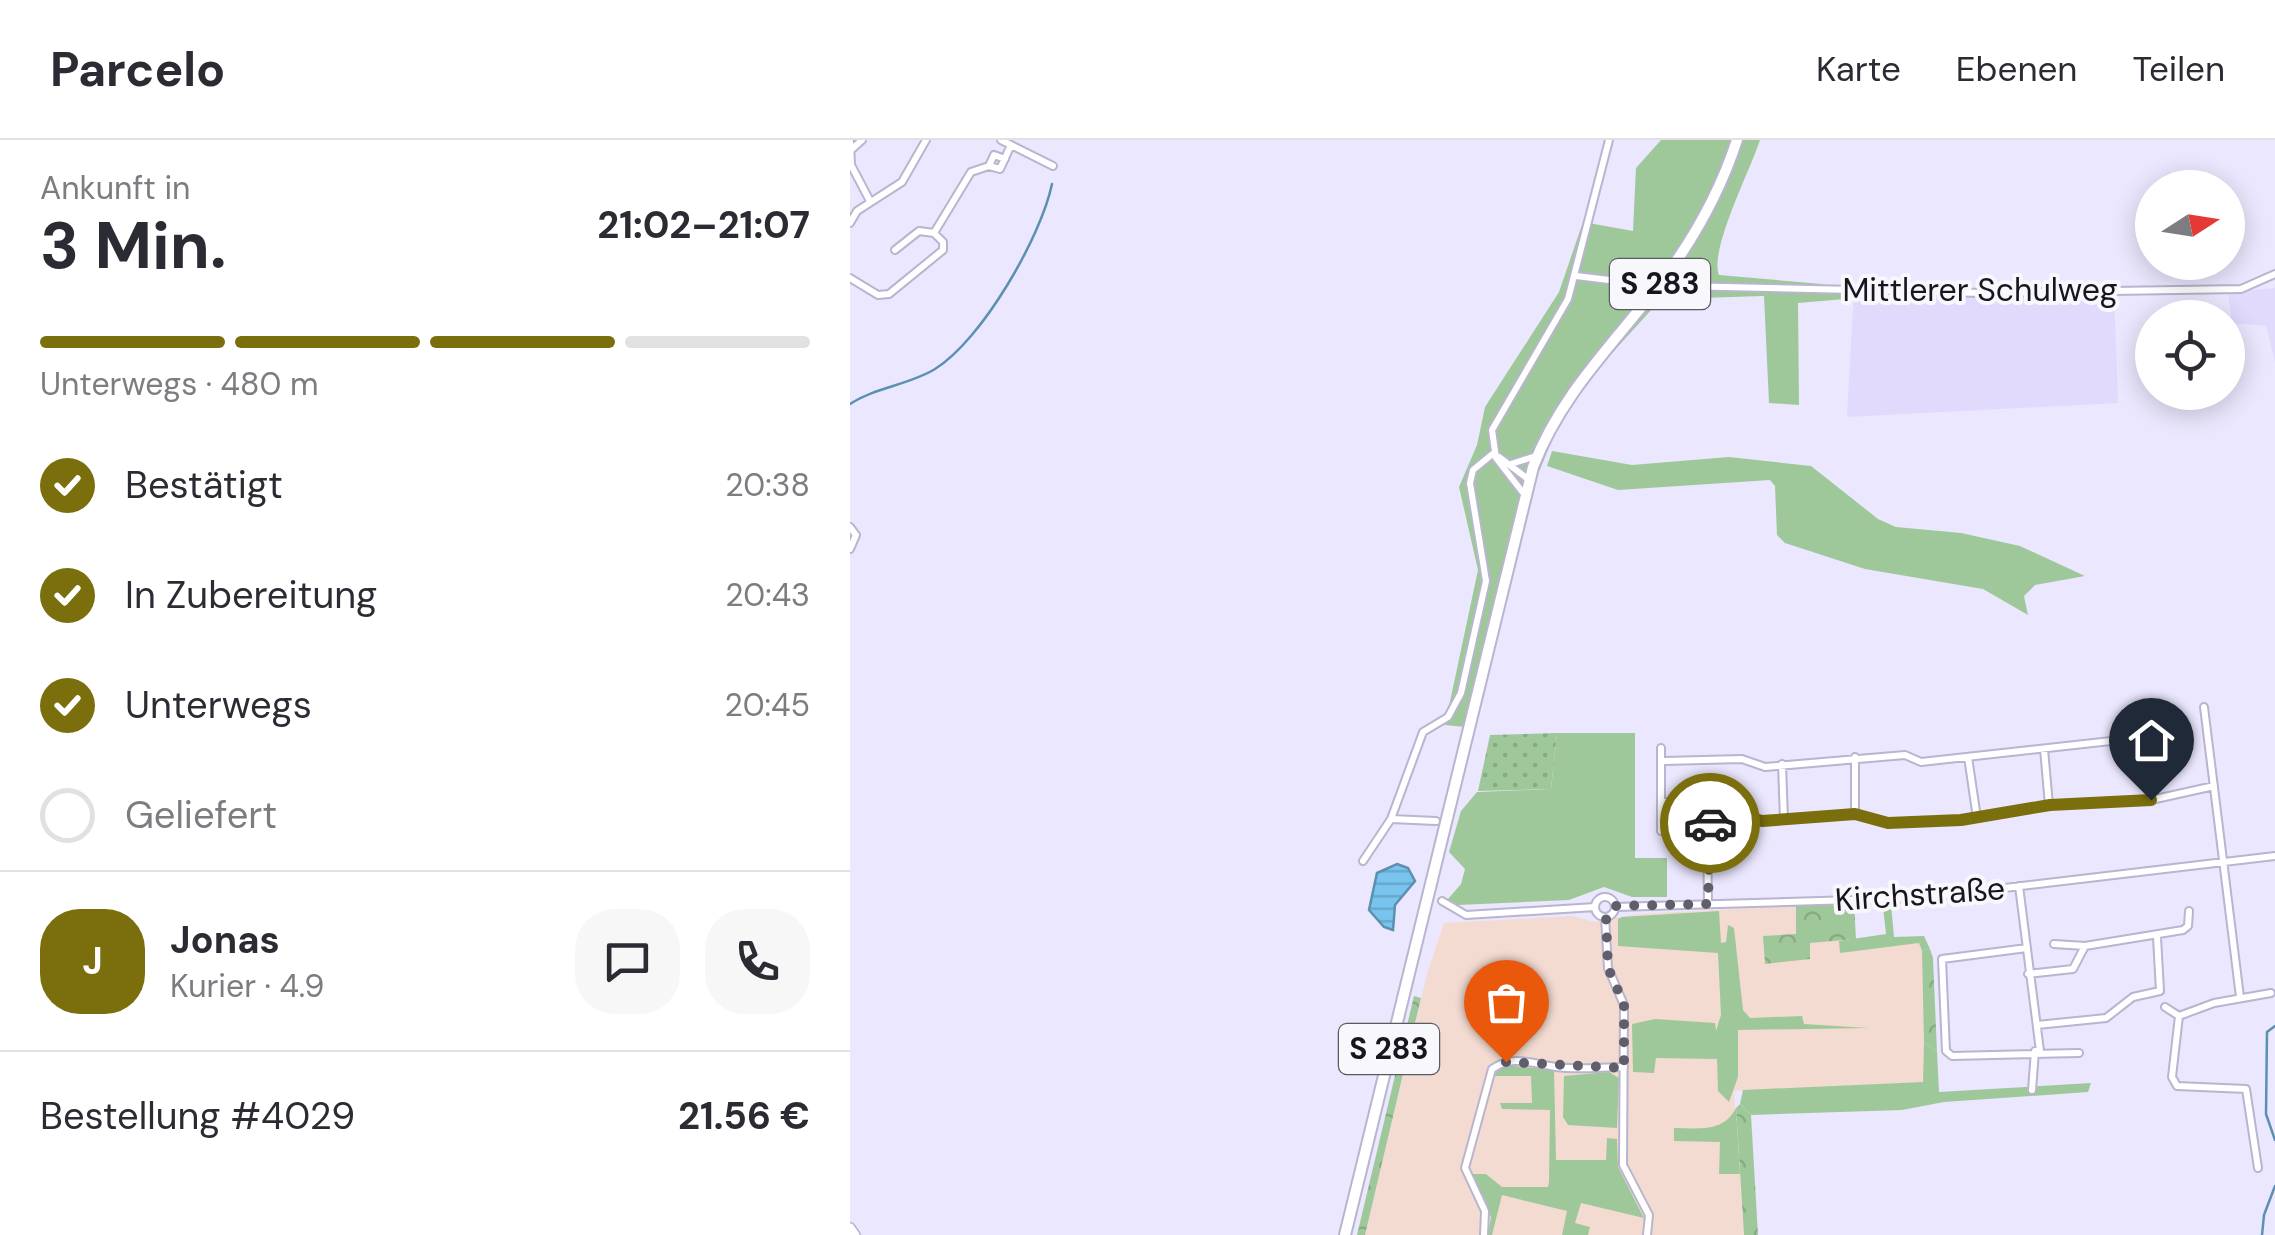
<!DOCTYPE html>
<html lang="de">
<meta charset="utf-8">
<style>
:root{--surface:#fff;--page:#f7f7f7;--text:#2b2b33;--muted:#7c7c81;--line:#e1e1e2;--accent:#7b6f0d}
body{margin:0;font-family:"DM Sans",sans-serif;background:var(--page);color:var(--text);height:100vh;display:flex;flex-direction:column;font-size:38px;white-space:nowrap}
*{box-sizing:border-box;margin:0}
p{font-size:32px;color:var(--muted)}
.icon{flex:none;width:55px;height:55px;fill:none;stroke:currentColor;stroke-width:2;stroke-linecap:round;stroke-linejoin:round}
.map{position:relative;flex:1;overflow:hidden}
.sheet{display:flex;flex-direction:column;background:var(--surface);width:850px}
.sheet>*{flex:none}
.needle{width:65px;rotate:78deg}
.fabs{position:absolute;left:1285px;top:30px;display:grid;gap:20px}
.fabs a{display:grid;place-items:center;width:110px;height:110px;border-radius:50%;background:var(--surface);box-shadow:0 5px 25px #0003;font-size:50px}
.pin{position:absolute;display:grid;place-items:center;width:85px;height:85px;color:#fff;margin:-102px -42px;border-radius:50% 50% 50% 0;rotate:-45deg;box-shadow:0 0 10px #0007}
.pin .icon{rotate:45deg}
.courier{position:absolute;display:grid;place-items:center;width:100px;height:100px;margin:-50px;border:8px solid #7b6f0d;border-radius:50%;background:#fff;color:#222;box-shadow:0 2px 12px #0007}
.summary em{font-style:normal;font-weight:700}
.summary div{display:flex;flex-direction:column-reverse}
.summary{display:flex;align-items:center;justify-content:space-between;height:170px;padding:0 40px}
h1{font-size:65px;font-weight:700;line-height:75px}
.bar{display:grid;grid-template-columns:repeat(4,1fr);gap:15px 10px;align-content:center;height:120px;padding:0 40px}
.bar i{height:12px;border-radius:8px;background:var(--line)}
.bar .on{background:var(--accent)}
.bar p{grid-column:span 4}
.line{display:flex;align-items:center;gap:25px;padding:0 40px;border-top:2px solid var(--line)}
.line div{flex:1}
.round{display:grid;place-items:center;flex:none;width:105px;height:105px;border-radius:40px;background:var(--page)}
ol{padding:0 40px;list-style:none}
li{display:flex;align-items:center;gap:30px;height:110px}
li p{margin-inline-start:auto}
li .icon{padding:10px;border-radius:50%;background:var(--accent);color:#fff;stroke-width:4}
li:last-child{color:var(--muted)}
li i{width:55px;height:55px;border:5px solid var(--line);border-radius:50%}
header{display:flex;align-items:center;gap:60px;box-sizing:border-box;height:140px;padding:0 50px;background:var(--surface);border-bottom:2px solid var(--line)}
header strong{font-size:48px}
nav{display:flex;gap:55px;margin-inline-start:auto;font-size:35px}
main{display:flex;flex:1;min-height:0}
.map>svg:first-child{display:block}
.built{fill:#e1dafd}
.industrial{fill:#f3dbd1}
.green{fill:#9fc89a}
.forest{fill:url(#forest-crowns)}
.garden{fill:url(#garden-dots)}
.water{fill:url(#water-rules);stroke:#5c90b0;stroke-width:2.5}
.lines{fill:none;stroke-linecap:round;stroke-linejoin:round}
.stream{stroke:#5c90b0;stroke-width:2.5}
.minor-casing{stroke:#b9b4cf;stroke-width:10}
.secondary-casing{stroke:#b9b4cf;stroke-width:12}
.primary-casing{stroke:#b9b4cf;stroke-width:14}
.minor{stroke:#fff;stroke-width:6}
.secondary{stroke:#fff;stroke-width:9}
.primary{stroke:#fff;stroke-width:10}
.minor-bridge-casing{stroke:#b9b4cf;stroke-width:10;stroke-linecap:butt}
.minor-bridge{stroke:#fff;stroke-width:6}
.done{stroke:#615e6c;stroke-width:10;stroke-dasharray:0 18}
.route{stroke:#7b6f0d;stroke-width:12}
.labels{text-anchor:middle;stroke-width:8;stroke-linejoin:round;paint-order:stroke}
.shield{fill:#f8f7fc;stroke:#5a5961;stroke-width:2.5}
.shield-label{font-size:30px;font-weight:bold;fill:#17151e}
.street-label{font-size:32px;fill:#17151e;stroke:#f8f7fc}
</style>
<header>
<strong>Parcelo</strong>
<nav><a>Karte</a><a>Ebenen</a><a>Teilen</a></nav>
</header>
<main>
<section class="sheet">
<div class="summary"><div><h1>3 Min.</h1><p>Ankunft in</p></div><em>21:02–21:07</em></div>
<div class="bar"><i class="on"></i><i class="on"></i><i class="on"></i><i></i><p>Unterwegs · 480 m</p></div>
<ol>
<li><svg class="icon" aria-label="check" viewBox="0 0 24 24"><path d="M5 12l5 5 9-10"/></svg>Bestätigt<p>20:38</p></li>
<li><svg class="icon" aria-label="check" viewBox="0 0 24 24"><path d="M5 12l5 5 9-10"/></svg>In Zubereitung<p>20:43</p></li>
<li><svg class="icon" aria-label="check" viewBox="0 0 24 24"><path d="M5 12l5 5 9-10"/></svg>Unterwegs<p>20:45</p></li>
<li><i></i>Geliefert</li>
</ol>
<div class="line" style="height:180px"><b class="round" style="background:var(--accent);color:#fff">J</b><div><b>Jonas</b><p>Kurier · 4.9</p></div><a class="round"><svg class="icon" aria-label="chat" viewBox="0 0 24 24"><path d="M4 5h16v11H9l-5 4z"/></svg></a><a class="round"><svg class="icon" aria-label="phone" viewBox="0 0 24 24"><path d="M5 4h4l2 5-3 2q2 4 5 5l2-3 5 2v4C11 20 4 13 5 4z"/></svg></a></div>
<div class="line" style="height:130px"><div>Bestellung #4029</div><b>21.56 €</b></div>
</section>
<div class="map">
<svg width="1425" height="1095" viewBox="0 0 1425 1095">
<defs>
<pattern id="forest-crowns" width="20" height="18" patternUnits="userSpaceOnUse" patternTransform="scale(2.5)"><rect width="20" height="18" fill="#9fc89a"/><path d="M2 6a3 3 0 1 1 6 0M12 15a3 3 0 1 1 6 0" fill="none" stroke="#88ab84"/></pattern>
<pattern id="garden-dots" width="8" height="8" patternUnits="userSpaceOnUse" patternTransform="scale(2.5)"><rect width="8" height="8" fill="#9fc89a"/><path d="M2 2h.1M6 6h.1" fill="none" stroke="#88ab84" stroke-width="1.8" stroke-linecap="round"/></pattern>
<pattern id="water-rules" width="6" height="5" patternUnits="userSpaceOnUse" patternTransform="scale(2.5)"><rect width="6" height="5" fill="#79c4ee"/><path d="M0 2.5h6" fill="none" stroke="#68a8cc"/></pattern>
</defs>
<rect width="100%" height="100%" fill="#ebe7fe"/>
<path class="built" d="M 1425,148 L 1425,222 L 1416,186 L 1382,183 L 1378,152 Z
M 1004,150 L 1264,151 L 1268,263 L 997,277 Z"/>
<path class="industrial" d="M 946,766 L 946,794 L 914,797 L 916,824 L 959,803 L 1038,796 L 1038,801 L 1074,798 L 1076,942 L 884,951 L 894,1095 L 515,1095 L 577,834 L 594,783 L 723,776 L 744,782 L 788,774 Z"/>
<path class="green" d="M 811,0 L 910,0 C 900,31 859,110 869,135 L 972,144 L 972,151 L 991,152 L 995,159 L 948,163 L 949,265 L 919,263 L 914,156 L 818,159 L 803,168 L 733,245 L 709,283 L 684,344 L 625,588 L 595,585 L 628,430 L 609,347 L 627,305 L 635,267 L 709,152 L 733,82 L 783,91 L 786,28 Z
M 702,311 L 782,325 L 879,317 L 961,326 L 1028,379 L 1046,387 L 1111,393 L 1170,406 L 1235,436 L 1185,445 L 1174,456 L 1178,475 L 1133,449 L 1015,429 L 935,403 L 927,395 L 925,346 L 920,340 L 768,350 L 697,326 Z
M 707,593 L 785,593 L 785,718 L 817,718 L 817,757 L 782,757 L 754,747 L 719,760 L 608,765 L 598,759 L 611,744 L 615,729 L 599,712 L 611,671 L 627,652 L 701,649 Z
M 1027,764 L 1041,764 L 1044,797 L 1074,796 L 1080,809 L 1072,811 L 1069,803 L 990,813 L 989,801 L 1036,794 L 1033,767 Z
M 869,771 L 871,803 L 876,802 L 878,785 L 884,788 L 893,870 L 900,878 L 952,876 L 954,884 L 1018,888 L 888,890 L 888,937 L 879,962 L 868,951 L 867,919 L 806,918 L 804,933 L 783,932 L 782,884 L 805,879 L 865,883 L 866,891 L 871,875 L 868,813 L 768,806 L 768,779 L 772,777 Z
M 1074,902 L 1087,912 L 1089,952 L 1241,943 L 1238,952 L 1094,962 L 1052,970 L 901,975 L 890,964 L 893,950 L 1073,942 Z
M 654,925 L 704,930 L 706,1020 L 756,1020 L 757,998 L 767,999 L 768,1027 L 794,1078 L 731,1063 L 725,1083 L 740,1087 L 738,1095 L 712,1095 L 717,1071 L 652,1055 L 642,1095 L 638,1095 L 641,1077 L 620,1034 L 636,1034 L 652,1047 L 698,1047 L 699,1042 L 700,970 L 652,969 L 650,963 L 682,963 L 681,936 L 642,936 Z
M 759,932 L 769,938 L 767,988 L 718,985 L 713,977 L 714,936 Z
M 886,968 L 890,1034 L 869,1034 L 870,1002 L 824,1001 L 824,988 C 849,988 873,993 886,968 Z"/>
<path class="forest" d="M 1004,764 L 1006,799 L 960,803 L 960,819 L 915,824 L 913,796 L 946,794 L 946,766 Z
M 1080,809 L 1083,818 L 1087,912 L 1074,902 L 1072,811 Z
M 564,856 L 571,858 L 515,1095 L 507,1095 Z
M 890,964 L 901,975 L 908,1095 L 894,1095 L 886,968 Z"/>
<path class="garden" d="M 707,593 L 701,649 L 628,651 L 640,595 Z"/>
<path class="water" d="M 547,724 L 558,728 L 565,741 L 545,765 L 543,790 L 534,787 L 519,770 L 527,733 Z"/>
<g class="lines">
<path class="stream" d="M 0,264 C 26,247 59,245 85,229 C 132,200 191,97 202,44
M 1425,886 L 1417,892 L 1416,974 L 1425,1000
M 1412,1095 L 1414,1075 L 1425,1046"/>
<defs>
<path id="minor" d="M 151,0 L 203,26
M 0,2 L 1,25 L 20,61
M 2,9 L 12,0
M 139,26 L 144,15 L 155,19
M 0,83 L 7,71 L 52,42 L 76,0
M 45,110 L 69,91 L 84,93
M 726,136 L 792,144
M 0,138 L 28,155 L 39,154 L 93,110 L 93,102 L 84,93 L 121,32 L 139,26 L 150,29 L 161,5
M 829,146 L 1134,153 L 1391,149 L 1425,134
M 649,317 L 678,339
M 661,324 L 686,316
M 674,354 L 646,318 L 642,290 L 718,159 L 759,0
M 0,387 L 6,395 L 0,409
M 1354,567 L 1390,857
M 1194,609 L 1199,665
M 1005,617 L 1005,674
M 1118,617 L 1127,678
M 814,621 L 892,619 L 915,627 L 1055,615 L 1071,622 L 1297,597 L 1301,660
M 932,624 L 934,680
M 812,662 L 835,662 L 861,682
M 541,679 L 586,681
M 811,691 L 811,608
M 513,721 L 541,679 L 573,592 L 598,577 L 611,553 L 636,441 L 620,343 L 623,330 L 645,312
M 1169,746 L 1190,911
M745 767a10 10 0 1 1 20 0a10 10 0 1 1-20 0Z
M 592,761 L 616,775 L 745,767
M 858,764 L 857,691 L 869,676 L 885,674 L 912,681 L 1005,674 L 1038,683 L 1111,680 L 1199,665 L 1301,660 L 1364,646
M 765,767 L 1070,758 L 1425,716
M 755,777 L 758,828 L 774,865 L 773,1025 L 799,1075 L 797,1095
M 1204,804 L 1235,806
M 1177,808 L 1092,819 L 1096,911 L 1102,916 L 1229,913
M 1178,834 L 1223,829 L 1235,806 L 1333,790 L 1338,786 L 1339,771
M 1315,867 L 1329,876
M 1187,885 L 1256,878 L 1283,857 L 1310,851 L 1307,797
M 1182,950 L 1185,911
M 1408,1028 L 1396,949 L 1327,946 L 1322,937 L 1329,876 L 1364,863 L 1421,853
M 634,1095 L 635,1071 L 615,1028 L 642,929 C 663,914 683,924 706,927 C 728,930 751,927 774,927"/>
<path id="secondary" d="M 0,1088 L 5,1095"/>
<path id="primary" d="M 495,1095 L 683,327 C 712,251 767,201 815,137 C 846,95 871,49 887,0"/>
</defs>
<use href="#minor" class="minor-casing"/>
<use href="#secondary" class="secondary-casing"/>
<use href="#primary" class="primary-casing"/>
<use href="#minor" class="minor"/>
<use href="#secondary" class="secondary"/>
<use href="#primary" class="primary"/>
<defs>
<path id="minor-bridge" d="M 792,144 L 829,146"/>
</defs>
<use href="#minor-bridge" class="minor-bridge-casing"/>
<use href="#minor-bridge" class="minor-bridge"/>
</g>
<g class="lines">
<path class="done" d="M 656,922 L 774,928 L 774,864 L 758,828 L 756,777 L 765,766 L 858,764 L 860,683"/>
<path class="route" d="M 860,683 L 870,676 L 886,674 L 912,681 L 1005,674 L 1038,683 L 1111,680 L 1200,665 L 1301,660"/>
</g>
<g class="labels">
<g class="shield">
<rect x="760" y="119" width="100" height="50" rx="8"/>
<rect x="489" y="884" width="100" height="50" rx="8"/>
</g>
<g class="shield-label">
<text x="810" y="154">S 283</text>
<text x="539" y="919">S 283</text>
</g>
<g class="street-label">
<text x="1130" y="161">Mittlerer Schulweg</text>
<text transform="translate(1070 754) rotate(-4)" y="11">Kirchstraße</text>
</g>
</g>
</svg>
<div class="fabs">
<a><svg class="needle" viewBox="-14 -14 28 28"><path d="M0-13l5 13h-10z" fill="#e53935"/><path d="M0 13l5-13h-10z" fill="#7c7c81"/></svg></a>
<a><svg class="icon" aria-label="locate" viewBox="0 0 24 24"><circle cx="12" cy="12" r="6"/><path d="M12 2v4M12 18v4M2 12h4M18 12h4"/></svg></a>
</div>
<div class="pin" style="left:656px;top:922px;background:#ea580c"><svg class="icon" aria-label="bag" viewBox="0 0 24 24"><path d="M5 8h14l-1 12H6zM9 8a3 3 0 0 1 6 0"/></svg></div>
<div class="pin" style="left:1301px;top:660px;background:#1f2937"><svg class="icon" aria-label="home" viewBox="0 0 24 24"><path d="M3 11l9-7 9 7M6 9v11h12V9"/></svg></div>
<div class="courier" style="left:860px;top:683px"><svg class="icon" aria-label="car" viewBox="0 0 24 24"><path d="M5 17H2v-5l4-1 3-4h7l3 4 3 1v5h-3M9 17h6M6 11h13"/><circle cx="7" cy="17" r="2"/><circle cx="17" cy="17" r="2"/></svg></div>
</div>
</main>
